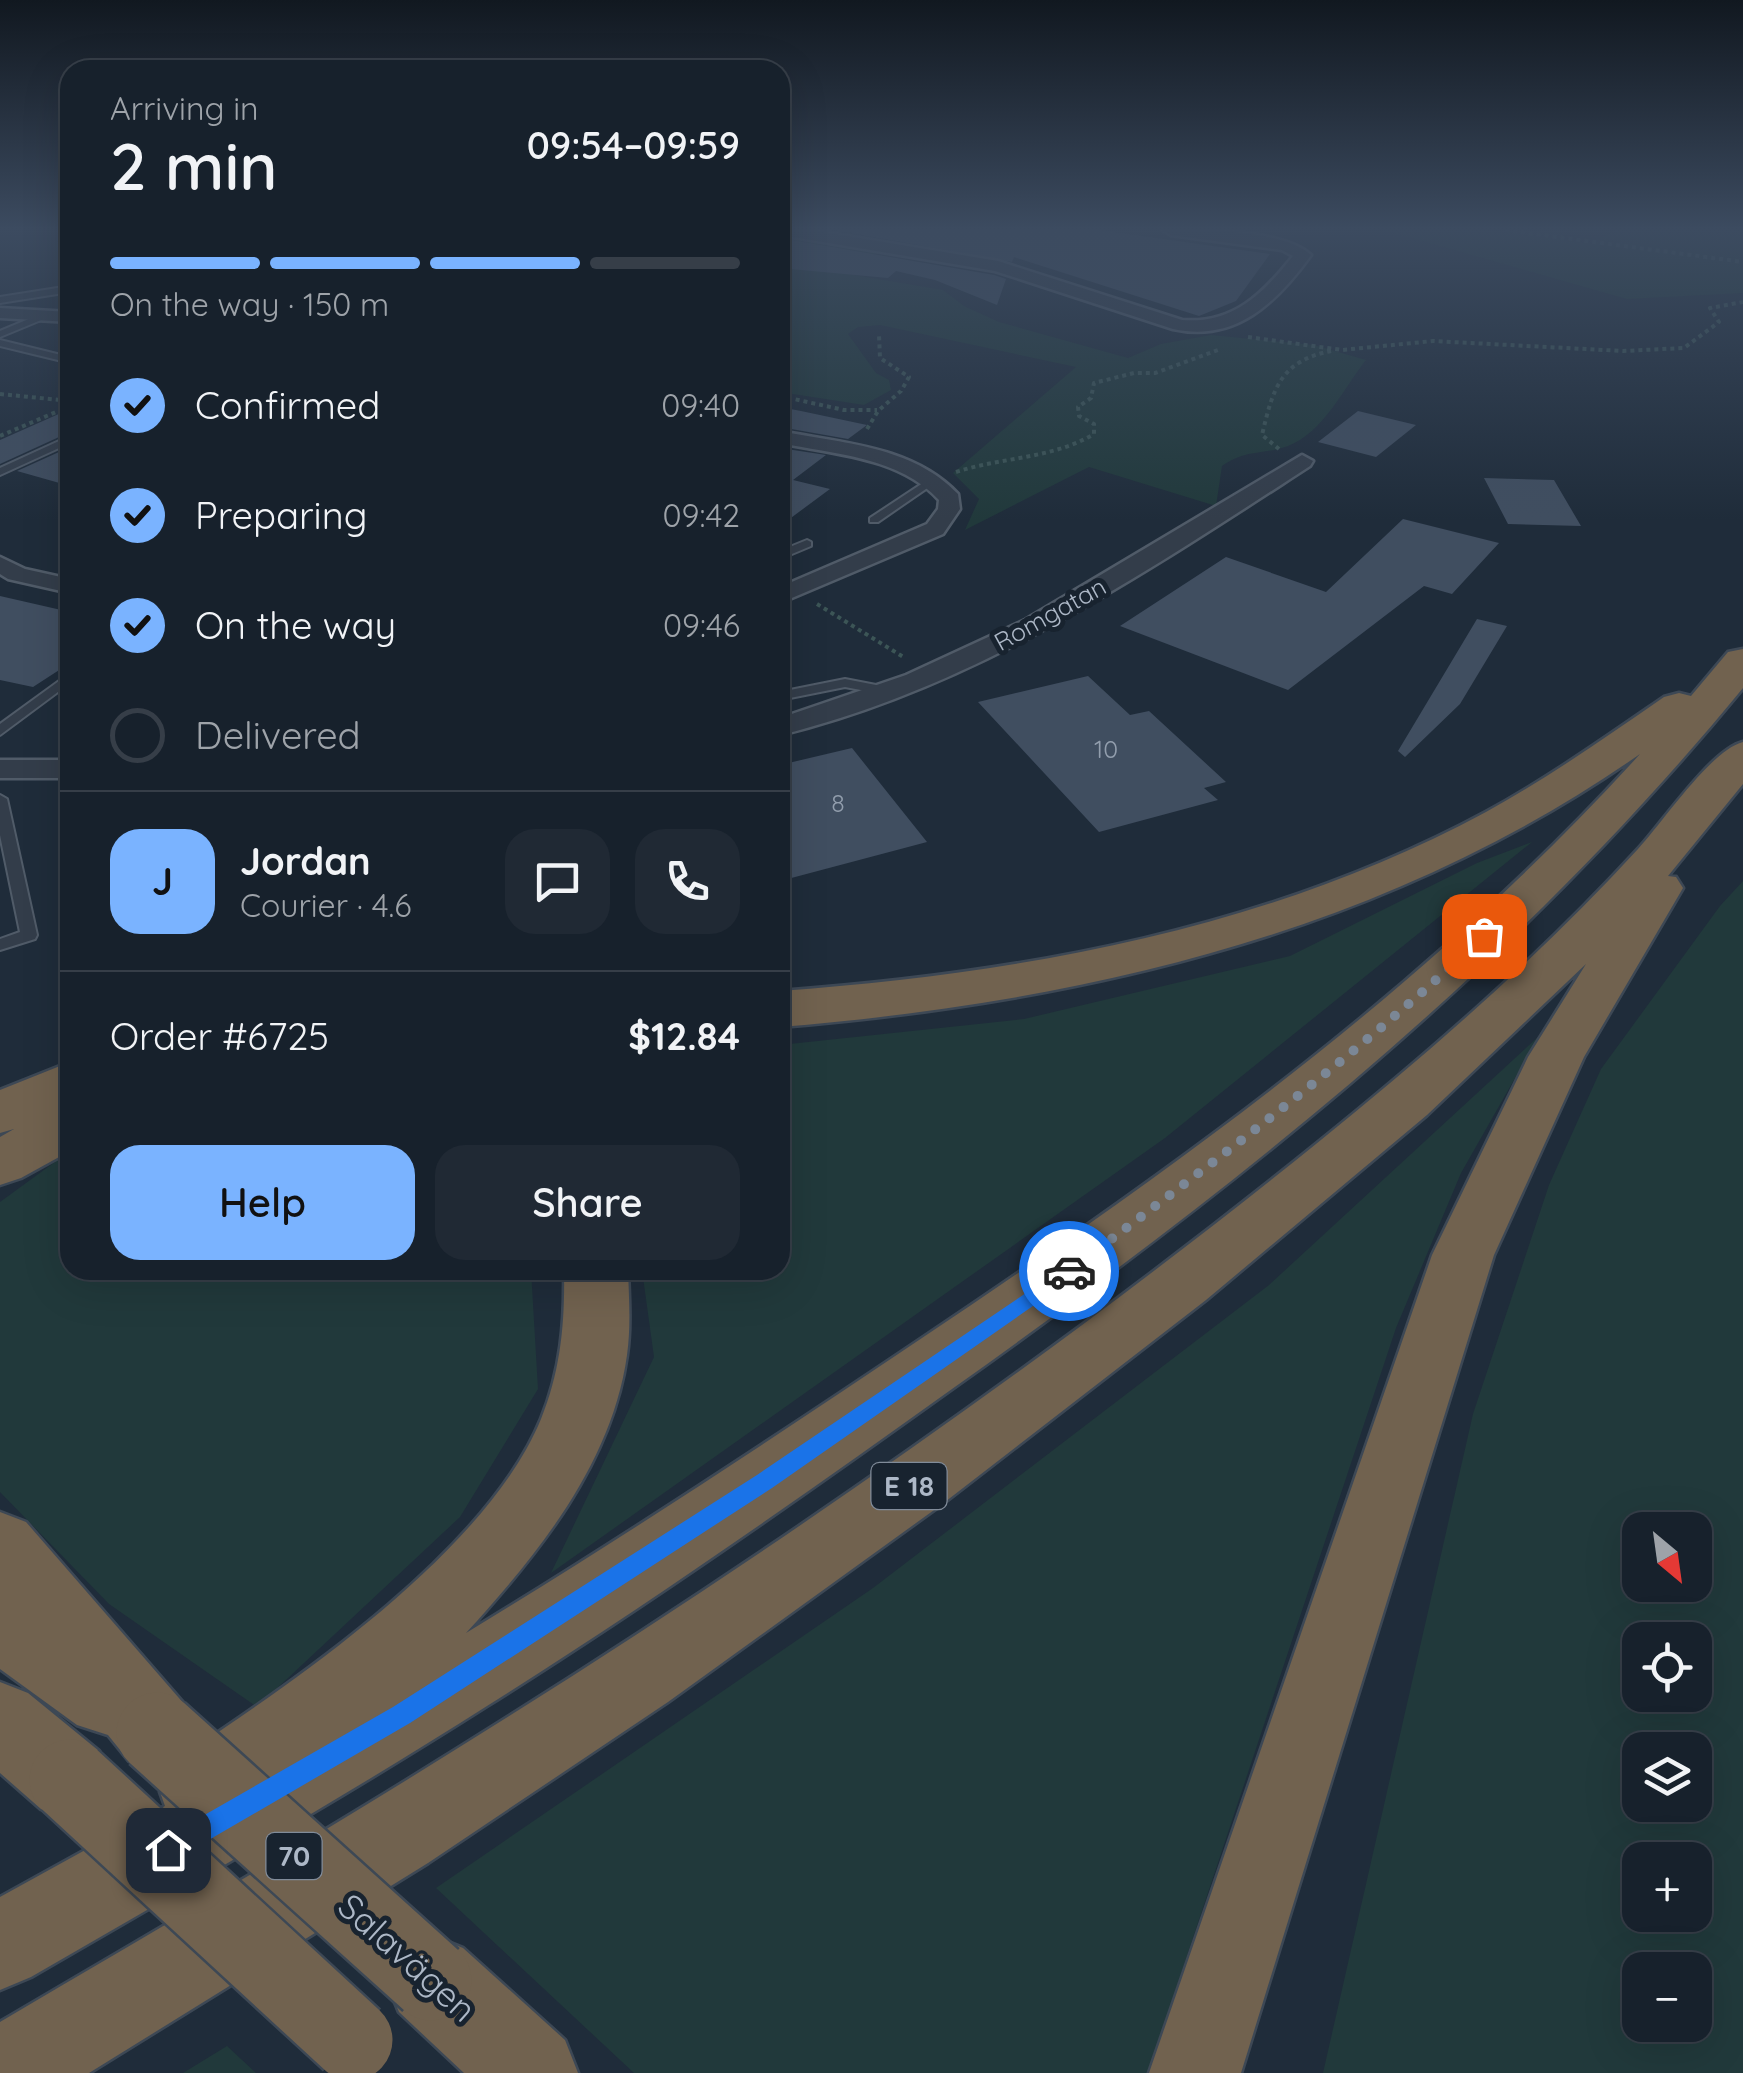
<!DOCTYPE html>
<meta charset="utf-8">
<style>
:root{--surface:#17212c;--page:#202934;--text:#f1f3f6;--muted:#9ea3a9;--line:#363e48;--accent:#7ab3ff}
body{margin:0;font-family:Quicksand,sans-serif;background:var(--page);color:var(--text);height:100vh;display:flex;flex-direction:column;font-size:38px;white-space:nowrap}
*{box-sizing:border-box;margin:0}
p{font-size:32px;color:var(--muted)}
.icon{flex:none;width:55px;height:55px;fill:none;stroke:currentColor;stroke-width:2;stroke-linecap:round;stroke-linejoin:round}
.map{position:relative;flex:1;overflow:hidden}
.details{position:absolute;left:60px;top:60px;width:730px;height:1220px;display:flex;flex-direction:column;background:var(--surface);border-radius:30px;box-shadow:0 10px 40px #0002,0 0 0 2px var(--line)}
.details>*{flex:none}
.needle{width:65px;rotate:151deg}
.buttons{position:absolute;left:1622px;top:1512px;display:grid;gap:20px}
.buttons a{display:grid;place-items:center;width:90px;height:90px;border-radius:20px;background:var(--surface);box-shadow:0 10px 40px #0002,0 0 0 2px var(--line);font-size:50px}
.pin{position:absolute;display:grid;place-items:center;width:85px;height:85px;color:#fff;margin:-42px;border-radius:20px;box-shadow:0 5px 15px #0006}
.courier{position:absolute;display:grid;place-items:center;width:100px;height:100px;margin:-50px;border:8px solid #1a73e8;border-radius:50%;background:#fff;color:#222;box-shadow:0 2px 12px #0007}
.head em{font-style:normal;font-weight:600}
.head div{display:flex;flex-direction:column-reverse}
.head{display:flex;align-items:center;justify-content:space-between;height:170px;padding:0 50px}
h1{font-size:65px;font-weight:600;line-height:75px}
.bar{display:grid;grid-template-columns:repeat(4,1fr);gap:15px 10px;align-content:center;height:120px;padding:0 50px}
.bar i{height:12px;border-radius:8px;background:var(--line)}
.bar .on{background:var(--accent)}
.bar p{grid-column:span 4}
.line{display:flex;align-items:center;gap:25px;padding:0 50px;border-top:2px solid var(--line)}
.line div{flex:1}
.round{display:grid;place-items:center;flex:none;width:105px;height:105px;border-radius:30px;background:var(--page)}
ol{padding:0 50px;list-style:none}
li{display:flex;align-items:center;gap:30px;height:110px}
li p{margin-inline-start:auto}
li .icon{padding:10px;border-radius:50%;background:var(--accent);color:#111;stroke-width:4}
li:last-child{color:var(--muted)}
li i{width:55px;height:55px;border:5px solid var(--line);border-radius:50%}
.button{display:flex;gap:20px;margin-top:auto;padding:20px 50px}
.button a{flex:1;height:115px;border-radius:30px;background:var(--accent);color:#111;font-size:40px;font-weight:600;line-height:115px;text-align:center}
.button a+a{background:var(--page);color:var(--text)}
.map>svg:first-child{display:block}
.green{fill:#21393b;fill-rule:evenodd}
.building{fill:#404e60}
.lines{fill:none;stroke-linecap:round;stroke-linejoin:round}
.lane-casing{stroke:#505b68;stroke-width:4}
.street-casing{stroke:#505b68;stroke-width:5}
.highway-casing{stroke:#3d4855;stroke-width:5}
.path{stroke:#3c5556;stroke-width:4;stroke-dasharray:4 4;stroke-linecap:butt}
.lane{fill:#333d4a;fill-rule:evenodd}
.street{fill:#333d4a;fill-rule:evenodd}
.highway{fill:#71624f;fill-rule:evenodd}
.highway-bridge-casing{stroke:#3d4855;stroke-width:86;stroke-linecap:butt}
.highway-bridge{stroke:#71624f;stroke-width:81}
.route{fill:#1a73e8}
.done{stroke:#7b8796;stroke-width:10;stroke-dasharray:0 18}
.labels{text-anchor:middle;stroke-width:10;stroke-linejoin:round;paint-order:stroke}
.far-street-label{font-size:25px;fill:#adb8c7;stroke:#18232f}
.number-label{font-size:25px;fill:#929ead}
.shield{fill:#18232f;stroke:#808b99;stroke-width:2.5}
.shield-label{font-size:28px;font-weight:bold;fill:#adb8c7}
.near-street-label{font-size:35px;fill:#adb8c7;stroke:#18232f}
</style>
<div class="map">
<svg width="1743" height="2073" viewBox="0 0 1743 2073">
<rect width="100%" height="100%" fill="#1f2c3a"/>
<path class="green" d="M 1384,230 L 1483,230 L 1593,244 L 1615,230 L 1743,230 L 1743,293 L 1627,299 Z
M 780,235 L 881,251 L 842,273 L 943,290 L 964,306 L 999,322 L 1128,358 L 1161,344 L 1211,335 L 1314,345 L 1366,360 C 1343,389 1324,432 1288,446 C 1264,455 1246,449 1222,466 L 1216,506 L 1089,467 L 965,530 L 979,499 L 953,473 L 1076,367 L 880,325 L 858,327 L 848,334 L 876,373 L 889,380 L 891,390 L 864,405 L 780,392 L 780,345 L 786,341 L 780,333 Z
M 1532,842 L 1165,1138 L 551,1573 L 654,1357 L 642,1270 L 780,1270 L 780,1045 L 1024,1019 L 1290,956 L 1477,863 Z
M 1743,881 L 1743,2073 L 1323,2073 L 1473,1414 L 1549,1185 L 1601,1069 L 1720,906 ZM 1640,1530 L 1695,1530 L 1695,1585 L 1640,1585 ZM 1640,1640 L 1695,1640 L 1695,1695 L 1640,1695 ZM 1640,1750 L 1695,1750 L 1695,1805 L 1640,1805 ZM 1640,1860 L 1695,1860 L 1695,1915 L 1640,1915 ZM 1640,1970 L 1695,1970 L 1695,2025 L 1640,2025 Z
M 1539,1036 L 1461,1173 L 1396,1328 L 1148,2073 L 634,2073 L 436,1888 L 873,1588 L 1269,1285 Z
M 70,1151 L 70,1270 L 531,1270 L 538,1389 L 460,1517 L 257,1707 L 109,1604 L 0,1492 L 0,1202 Z
M 227,2046 L 256,2073 L 183,2073 Z"/>
<path class="building" d="M 835,230 L 1099,230 L 1270,254 L 1236,301 L 1199,316 L 1014,257 L 1012,262 Z
M 780,238 L 994,275 L 1006,279 L 997,305 L 935,280 L 896,271 L 888,278 L 780,268 Z
M 780,407 L 801,411 L 867,425 L 848,439 L 780,427 Z
M 70,409 L 70,432 L 0,464 L 0,440 Z
M 1358,411 L 1416,425 L 1376,457 L 1318,442 Z
M 70,447 L 70,486 L 17,471 Z
M 780,448 L 826,455 L 793,480 L 830,489 L 780,526 Z
M 1484,478 L 1554,480 L 1581,526 L 1508,524 Z
M 1403,519 L 1499,543 L 1452,594 L 1424,586 L 1288,690 L 1120,626 L 1226,557 L 1326,592 Z
M 0,596 L 70,612 L 70,663 L 33,687 L 0,680 Z
M 1477,619 L 1507,626 L 1460,704 L 1405,757 L 1398,751 Z
M 1088,676 L 1130,715 L 1149,711 L 1226,782 L 1204,788 L 1218,800 L 1099,832 L 978,702 Z
M 852,748 L 927,842 L 780,881 L 780,765 Z"/>
<g class="lines">
<defs>
<path id="lane" d="M 70,286 L 70,292 L 0,303 L 0,297 Z
M 43,313 L 48,316 L 46,318 L 0,337 L 0,331 Z
M 0,340 L 61,355 L 63,357 L 58,360 L 0,346 Z
M 70,436 L 70,443 L 0,475 L 0,468 Z
M 932,477 L 938,480 L 936,482 L 878,522 L 870,522 L 870,518 Z
M 807,540 L 811,542 L 811,546 L 780,559 L 780,551 Z
M 70,673 L 70,683 L 0,735 L 0,724 Z
M 845,679 L 876,685 L 891,695 L 884,699 L 866,691 L 845,687 L 780,700 L 780,692 Z
M 0,795 L 7,799 L 37,935 L 35,939 L 0,950 L 0,939 L 20,932 L 0,835 Z"/>
<path id="street" d="M 780,230 L 811,230 L 998,261 L 1182,320 C 1233,324 1263,294 1293,256 L 1282,250 L 1171,235 L 1163,230 C 1201,230 1283,229 1311,255 C 1277,302 1236,343 1173,329 L 995,271 L 781,235 Z
M 0,308 L 70,312 L 70,322 L 0,318 Z
M 780,431 C 841,443 913,446 958,494 L 960,509 L 943,534 L 780,603 L 780,587 L 927,524 L 938,509 L 939,500 C 900,457 833,454 780,443 Z
M 1302,455 L 1313,461 L 1310,466 C 1143,574 976,687 780,735 L 780,718 L 906,675 L 1025,620 Z
M 0,557 L 25,569 L 70,579 L 70,593 L 8,579 L 0,574 Z
M 0,760 L 70,760 L 70,778 L 0,778 Z"/>
<path id="highway" d="M 1743,649 L 1743,688 C 1513,968 1246,1180 952,1389 C 800,1498 646,1606 487,1706 C 338,1801 184,1888 31,1977 L 0,1990 L 0,1897 L 165,1806 L 160,1792 L 170,1767 L 157,1772 L 129,1761 L 108,1735 L 77,1725 L 0,1669 L 0,1512 L 26,1522 L 185,1705 L 197,1733 L 190,1751 C 303,1676 488,1548 541,1419 C 561,1370 565,1322 564,1270 L 628,1270 C 629,1298 631,1327 627,1355 C 612,1464 537,1555 466,1633 C 621,1539 772,1439 922,1338 C 1179,1166 1432,984 1640,754 C 1386,932 1085,1002 780,1027 L 780,991 C 1024,973 1269,929 1486,812 C 1548,778 1606,737 1664,697 L 1679,693 L 1691,696 L 1728,652 Z
M 1743,742 L 1743,784 L 1668,876 L 1676,877 L 1683,888 L 1584,1057 L 1494,1255 L 1241,2073 L 1149,2073 L 1432,1255 L 1528,1057 L 1586,964 L 1427,1115 L 1206,1300 L 941,1505 L 668,1702 L 428,1863 L 89,2073 L 0,2073 L 0,2022 C 122,1950 245,1879 366,1805 C 695,1604 1016,1386 1316,1144 C 1430,1052 1539,957 1638,849 C 1663,822 1711,750 1743,742 Z
M 70,1062 L 70,1151 L 21,1178 L 0,1185 L 0,1137 L 14,1129 L 0,1133 L 0,1090 Z
M 0,1682 L 28,1693 L 99,1751 L 111,1780 L 99,1809 L 70,1821 L 41,1809 L 0,1773 Z
M 431,1935 L 463,1948 L 565,2040 L 578,2073 L 464,2073 L 399,2012 L 386,1980 L 399,1948 Z"/>
</defs>
<use href="#lane" class="lane-casing"/>
<use href="#street" class="street-casing"/>
<use href="#highway" class="highway-casing"/>
<path class="path" d="M 1505,230 L 1743,262
M 1248,337 L 1342,350 L 1433,341 L 1623,351 L 1684,348 L 1719,322 L 1710,308 L 1743,302
M 0,394 L 70,401
M 780,396 L 844,410 L 877,410
M 867,429 L 878,411 L 901,391 L 909,377 L 880,358 L 879,335
M 0,436 L 70,406
M 1279,449 L 1262,435 C 1273,389 1280,361 1331,351
M 956,472 C 1002,457 1052,459 1094,434 L 1094,424 L 1079,416 L 1078,407 L 1091,398 L 1094,383 L 1134,373 L 1155,373 L 1218,350
M 817,604 L 905,658"/>
<use href="#lane" class="lane"/>
<use href="#street" class="street"/>
<use href="#highway" class="highway"/>
<defs>
<path id="highway-bridge" d="M 157,1733 L 431,1980
M 70,1780 L 352,2040"/>
</defs>
<use href="#highway-bridge" class="highway-bridge-casing"/>
<use href="#highway-bridge" class="highway-bridge"/>
</g>
<linearGradient id="sky" x2="0" y2="1"><stop stop-color="#111820"/><stop offset="0.44" stop-color="#3c4b60"/><stop offset="1" stop-color="#3c4b60" stop-opacity="0"/></linearGradient>
<rect width="1743" height="520" fill="url(#sky)"/>
<path class="route" d="M 1069,1264 L 1079,1271 L 1076,1276 L 772,1488 L 410,1723 L 176,1859 L 168,1863 L 159,1859 L 155,1850 L 159,1841 L 393,1707 L 757,1475 Z"/>
<g class="lines">
<path class="done" d="M 1069,1271 C 1211,1164 1354,1058 1484,936"/>
</g>
<g class="labels">
<g class="far-street-label">
<text transform="translate(1050 614) rotate(-29)" y="9">Romgatan</text>
</g>
<g class="number-label">
<text x="1106" y="758">10</text>
<text x="838" y="812">8</text>
</g>
<g class="shield">
<rect x="871.5" y="1463" width="75" height="46" rx="8"/>
<rect x="266.5" y="1833" width="55" height="46" rx="8"/>
</g>
<g class="shield-label">
<text x="909" y="1496">E 18</text>
<text x="294" y="1866">70</text>
</g>
<g class="near-street-label">
<text transform="translate(407 1958) rotate(42)" y="12">Salavägen</text>
</g>
</g>
</svg>
<div class="buttons">
<a><svg class="needle" viewBox="-14 -14 28 28"><path d="M0-13l5 13h-10z" fill="#e53935"/><path d="M0 13l5-13h-10z" fill="#9ea3a9"/></svg></a>
<a><svg class="icon" aria-label="locate" viewBox="0 0 24 24"><circle cx="12" cy="12" r="6"/><path d="M12 2v4M12 18v4M2 12h4M18 12h4"/></svg></a>
<a><svg class="icon" aria-label="layers" viewBox="0 0 24 24"><path d="M12 4l9 5-9 5-9-5zM3 14l9 5 9-5"/></svg></a>
<a>+</a>
<a>−</a>
</div>
<div class="pin" style="left:1484px;top:936px;background:#ea580c"><svg class="icon" aria-label="bag" viewBox="0 0 24 24"><path d="M5 8h14l-1 12H6zM9 8a3 3 0 0 1 6 0"/></svg></div>
<div class="pin" style="left:168px;top:1850px;background:#1f2937"><svg class="icon" aria-label="home" viewBox="0 0 24 24"><path d="M3 11l9-7 9 7M6 9v11h12V9"/></svg></div>
<div class="courier" style="left:1069px;top:1271px"><svg class="icon" aria-label="car" viewBox="0 0 24 24"><path d="M5 17H2v-5l4-1 3-4h7l3 4 3 1v5h-3M9 17h6M6 11h13"/><circle cx="7" cy="17" r="2"/><circle cx="17" cy="17" r="2"/></svg></div>
<section class="details">
<div class="head"><div><h1>2 min</h1><p>Arriving in</p></div><em>09:54–09:59</em></div>
<div class="bar"><i class="on"></i><i class="on"></i><i class="on"></i><i></i><p>On the way · 150 m</p></div>
<ol>
<li><svg class="icon" aria-label="check" viewBox="0 0 24 24"><path d="M5 12l5 5 9-10"/></svg>Confirmed<p>09:40</p></li>
<li><svg class="icon" aria-label="check" viewBox="0 0 24 24"><path d="M5 12l5 5 9-10"/></svg>Preparing<p>09:42</p></li>
<li><svg class="icon" aria-label="check" viewBox="0 0 24 24"><path d="M5 12l5 5 9-10"/></svg>On the way<p>09:46</p></li>
<li><i></i>Delivered</li>
</ol>
<div class="line" style="height:180px"><b class="round" style="background:var(--accent);color:#111">J</b><div><b>Jordan</b><p>Courier · 4.6</p></div><a class="round"><svg class="icon" aria-label="chat" viewBox="0 0 24 24"><path d="M4 5h16v11H9l-5 4z"/></svg></a><a class="round"><svg class="icon" aria-label="phone" viewBox="0 0 24 24"><path d="M5 4h4l2 5-3 2q2 4 5 5l2-3 5 2v4C11 20 4 13 5 4z"/></svg></a></div>
<div class="line" style="height:130px"><div>Order #6725</div><b>$12.84</b></div>
<div class="button"><a>Help</a><a>Share</a></div>
</section>
</div>
